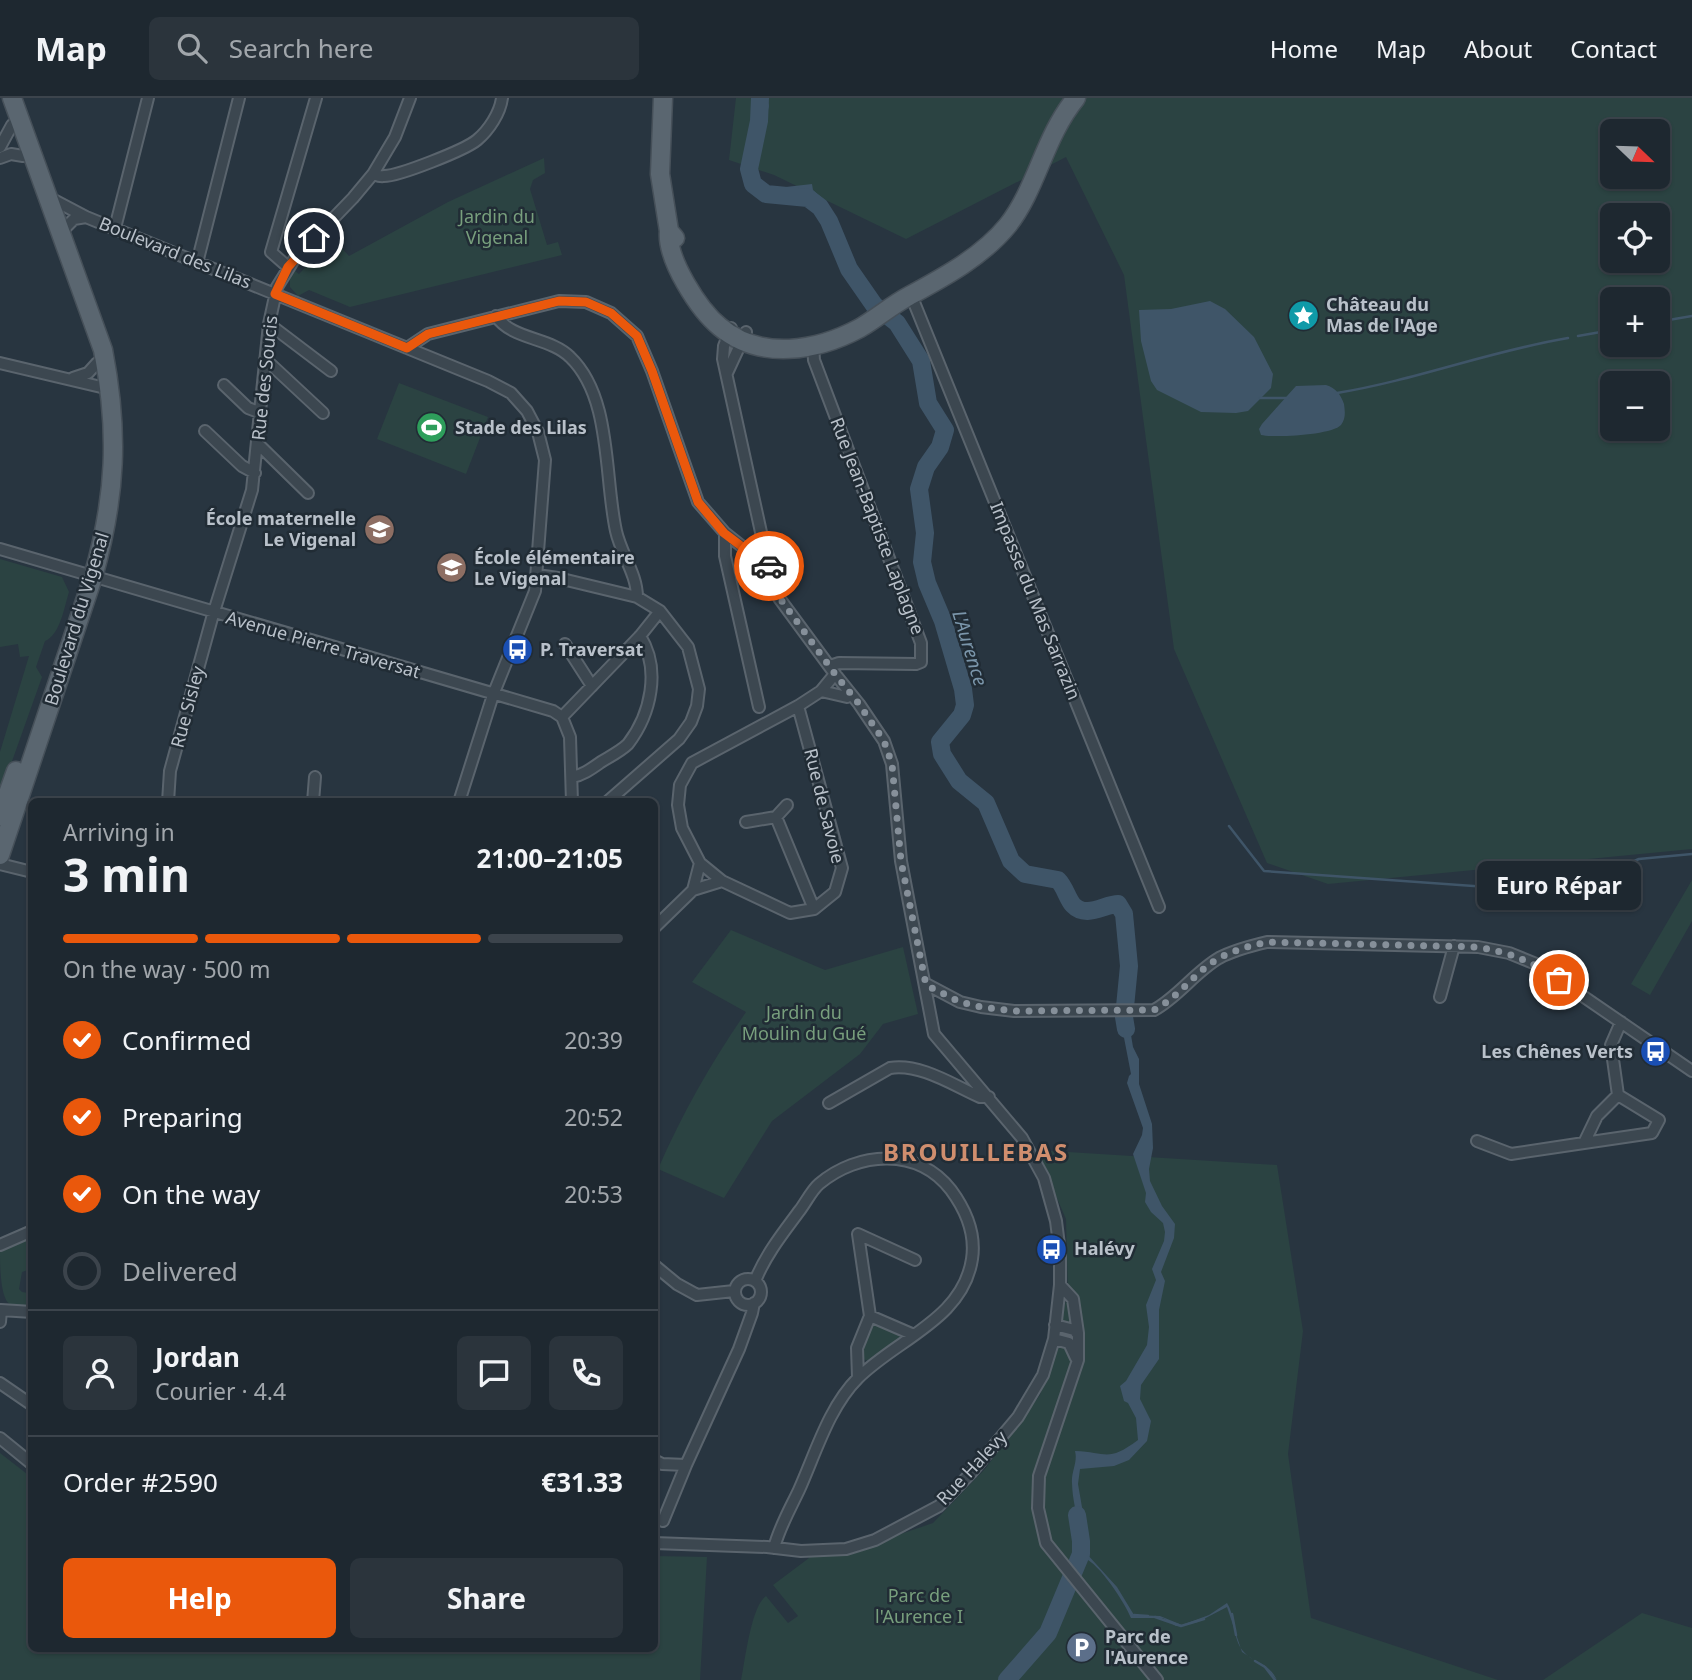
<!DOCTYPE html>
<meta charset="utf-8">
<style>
:root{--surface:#1e2830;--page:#2b343c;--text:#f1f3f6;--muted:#a1a6ab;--line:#3c444c;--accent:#ea580c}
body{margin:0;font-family:"Noto Sans",sans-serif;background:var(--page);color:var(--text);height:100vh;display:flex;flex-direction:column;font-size:26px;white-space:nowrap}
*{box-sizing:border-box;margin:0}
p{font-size:23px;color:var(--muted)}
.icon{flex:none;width:38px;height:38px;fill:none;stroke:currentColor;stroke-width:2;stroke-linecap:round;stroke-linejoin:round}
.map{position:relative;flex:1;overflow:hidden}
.details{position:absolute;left:28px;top:700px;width:630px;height:854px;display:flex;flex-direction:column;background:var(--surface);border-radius:10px;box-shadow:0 2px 5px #0004,0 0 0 2px var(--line)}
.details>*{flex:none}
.needle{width:46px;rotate:113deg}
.tools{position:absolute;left:1600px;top:21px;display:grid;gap:14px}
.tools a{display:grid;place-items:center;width:70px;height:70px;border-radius:10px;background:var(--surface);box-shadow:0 2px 5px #0004,0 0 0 2px var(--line);font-size:35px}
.pin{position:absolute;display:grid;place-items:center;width:60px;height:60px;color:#fff;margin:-30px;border:4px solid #fff;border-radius:50%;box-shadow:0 2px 7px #0007}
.courier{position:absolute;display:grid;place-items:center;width:70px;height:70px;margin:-35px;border:5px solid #ea580c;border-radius:50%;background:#fff;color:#222;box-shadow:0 2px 9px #0007}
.bubble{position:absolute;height:49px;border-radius:10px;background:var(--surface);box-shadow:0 2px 5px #0004,0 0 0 2px var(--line);font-size:23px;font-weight:700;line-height:49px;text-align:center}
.headline em{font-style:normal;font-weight:700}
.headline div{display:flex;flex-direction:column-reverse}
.headline{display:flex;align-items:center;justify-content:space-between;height:119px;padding:0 35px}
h1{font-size:46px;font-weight:700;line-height:52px}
.bar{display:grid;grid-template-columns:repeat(4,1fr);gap:10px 7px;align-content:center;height:84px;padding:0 35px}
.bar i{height:9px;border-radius:5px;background:var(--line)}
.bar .active{background:var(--accent)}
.bar p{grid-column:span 4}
.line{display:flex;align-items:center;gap:18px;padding:0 35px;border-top:2px solid var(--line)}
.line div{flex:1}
.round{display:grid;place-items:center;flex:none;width:74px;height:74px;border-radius:10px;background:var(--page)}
ol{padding:0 35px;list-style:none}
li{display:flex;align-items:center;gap:21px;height:77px}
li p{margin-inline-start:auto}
li .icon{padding:7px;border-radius:50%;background:var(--accent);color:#fff;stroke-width:4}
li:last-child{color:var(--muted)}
li i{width:38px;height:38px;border:4px solid var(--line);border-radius:50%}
.button{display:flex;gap:14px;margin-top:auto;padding:14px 35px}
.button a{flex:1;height:80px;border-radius:10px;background:var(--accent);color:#fff;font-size:28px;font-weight:700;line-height:80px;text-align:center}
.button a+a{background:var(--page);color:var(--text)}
header{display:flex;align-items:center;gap:42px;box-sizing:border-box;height:98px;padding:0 35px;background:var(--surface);border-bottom:2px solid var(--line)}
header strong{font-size:33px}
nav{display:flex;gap:38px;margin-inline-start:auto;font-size:24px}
.search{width:490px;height:63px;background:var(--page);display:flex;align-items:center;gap:18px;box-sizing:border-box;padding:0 24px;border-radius:10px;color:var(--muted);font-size:26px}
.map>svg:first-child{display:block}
.green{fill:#2b4342;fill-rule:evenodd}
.water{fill:#3f5568}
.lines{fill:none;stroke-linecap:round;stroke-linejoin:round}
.stream{stroke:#3f5568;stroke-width:2.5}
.river{stroke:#3f5568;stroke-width:18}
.minor-casing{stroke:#5a646d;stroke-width:14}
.primary-casing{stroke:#465059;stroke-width:21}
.minor{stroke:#3c4750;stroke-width:10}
.primary{stroke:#5a6670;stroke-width:18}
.done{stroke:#86909a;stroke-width:7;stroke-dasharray:0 12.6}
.route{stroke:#ea580c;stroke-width:9}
.labels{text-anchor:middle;stroke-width:5;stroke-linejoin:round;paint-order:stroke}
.park-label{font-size:18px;fill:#789f7d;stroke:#212c35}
.street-label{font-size:18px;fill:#b9c1ca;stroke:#212c35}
.poi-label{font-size:18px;font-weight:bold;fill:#b9c1ca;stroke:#212c35;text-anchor:start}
.water-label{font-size:19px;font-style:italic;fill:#7b96ab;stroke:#212c35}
.district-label{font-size:24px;font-weight:bold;letter-spacing:2px;fill:#d08e6e;stroke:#212c35}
</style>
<header>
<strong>Map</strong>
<div class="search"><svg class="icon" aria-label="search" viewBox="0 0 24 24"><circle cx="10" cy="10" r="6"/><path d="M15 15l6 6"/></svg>Search here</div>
<nav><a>Home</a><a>Map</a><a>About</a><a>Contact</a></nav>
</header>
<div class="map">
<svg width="1692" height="1582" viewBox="0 0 1692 1582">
<rect width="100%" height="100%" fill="#283540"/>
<path class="green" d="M 736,0 L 1692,0 L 1692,751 L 1328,786 L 1267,765 L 1174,551 L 1124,177 L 1066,59 L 906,141 L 774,77 L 729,62 ZM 1612,33 L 1657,33 L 1657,79 L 1612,79 ZM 1612,117 L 1657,117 L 1657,163 L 1612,163 ZM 1612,201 L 1657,201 L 1657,247 L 1612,247 ZM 1612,285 L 1657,285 L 1657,331 L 1612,331 Z
M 544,60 L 545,75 L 533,82 L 530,91 L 547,147 L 558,144 L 562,157 L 350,209 L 309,192 L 298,198 L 290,189 L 290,179 L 295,173 L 299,176 L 333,141 L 349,158 L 448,104 Z
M 399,285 L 488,319 L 466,376 L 377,341 Z
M 0,461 L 62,479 L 69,494 C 64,510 60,537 45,543 L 36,569 L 42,579 L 0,697 L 0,654 L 29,558 L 20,559 L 18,546 L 0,549 Z
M 1692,782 L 1692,823 L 1650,897 L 1631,886 Z
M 731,832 L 825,872 L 903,849 L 918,916 L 883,926 L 860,956 L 772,1023 L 724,1100 L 658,1071 C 683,1014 711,965 746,914 L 692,884 Z
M 1036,1052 L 1277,1067 L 1303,1233 L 1288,1356 L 1311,1520 L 1498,1582 L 741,1582 C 745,1563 751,1508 766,1498 L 788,1525 L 798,1518 L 773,1487 L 809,1460 L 807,1456 L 845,1455 L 933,1425 L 985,1371 L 1040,1297 L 1068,1196 L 1066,1121 Z
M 31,1141 L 31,1171 L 22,1174 L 19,1191 L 22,1194 L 28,1195 L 27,1207 C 22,1207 15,1207 10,1206 C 0,1201 0,1165 0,1153 Z
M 873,1225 L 901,1238 L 878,1259 L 870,1264 L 863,1261 L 861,1253 Z
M 0,1355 L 31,1379 L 32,1550 L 654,1550 L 655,1458 L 707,1459 L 700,1582 L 0,1582 Z
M 1642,1515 L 1692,1530 L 1692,1582 L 1543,1582 Z"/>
<path class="water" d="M 760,0 L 767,0 L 769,8 L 753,72 L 756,82 L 768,91 L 812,86 L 813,92 L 822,100 L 857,172 L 880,205 L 875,208 C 866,195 855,181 848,168 C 837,148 832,115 812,102 C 795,91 763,106 753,85 C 743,64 762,25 760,0 Z
M 1210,203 L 1225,211 L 1254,239 L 1273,276 L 1271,290 L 1248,313 L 1236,315 L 1201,314 L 1157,292 L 1151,283 L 1141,243 L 1139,212 L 1171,211 Z
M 894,216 L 918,246 L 926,265 L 934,308 L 945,323 L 951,341 L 929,371 L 922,391 L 929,431 L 925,461 L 927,474 L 948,522 L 969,596 L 969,615 L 944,647 L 944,650 L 962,682 L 982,694 L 990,702 L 1013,761 C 1029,777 1040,772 1059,779 C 1078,797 1065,808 1098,810 C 1106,803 1115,798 1125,804 L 1132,851 L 1130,905 L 1125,904 C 1128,879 1135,826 1118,806 C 1105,806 1086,821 1073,807 C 1067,800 1065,789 1058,782 C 1046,777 1033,782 1022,773 C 1001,757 999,729 987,707 C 982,697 970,693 962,686 C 954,678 940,655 940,644 L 962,617 L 965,607 L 963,591 L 943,523 L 927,485 L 922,464 L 925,435 L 919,391 L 926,369 L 940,349 L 945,332 L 928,305 L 921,263 L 897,226 L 888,220 Z
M 1326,287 C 1336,290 1341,297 1344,306 C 1345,313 1346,321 1341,327 C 1332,337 1275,340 1261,337 L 1259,331 L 1262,326 L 1296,288 Z
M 1120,919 L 1128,919 L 1133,949 L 1139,961 L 1139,986 L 1152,1026 L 1153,1050 L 1149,1071 L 1150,1083 L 1162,1108 L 1175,1126 L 1174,1140 L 1161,1174 L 1165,1183 L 1159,1212 L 1159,1261 L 1141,1287 L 1140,1301 L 1151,1323 L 1147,1343 L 1129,1362 L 1114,1368 L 1080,1371 L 1078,1386 L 1083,1415 L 1086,1455 L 1117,1489 L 1134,1517 L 1160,1518 L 1182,1527 L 1209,1517 L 1227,1505 C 1236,1519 1232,1540 1243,1553 C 1253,1566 1267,1562 1277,1582 L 1265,1569 L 1242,1554 L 1227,1509 L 1198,1524 L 1181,1528 L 1176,1528 L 1163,1520 L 1131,1520 C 1125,1505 1099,1465 1084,1460 L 1078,1475 L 1074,1473 C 1089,1435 1073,1421 1072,1385 C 1071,1374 1078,1364 1075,1353 C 1107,1354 1107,1365 1138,1342 L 1136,1320 L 1128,1305 L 1124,1303 L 1120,1288 L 1126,1283 L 1147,1247 L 1149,1229 L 1146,1207 L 1156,1182 L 1152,1171 L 1164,1143 L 1165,1134 L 1163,1125 L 1151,1114 L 1145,1104 L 1146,1095 L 1133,1056 L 1142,1037 L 1143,1030 L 1127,985 L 1129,978 L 1131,976 Z"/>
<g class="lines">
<path class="stream" d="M 1657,224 L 1692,218
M 1578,238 L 1612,232
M 1337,295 C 1416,282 1490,253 1568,240
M 1260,300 L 1288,300
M 1229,728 L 1264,773 L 1559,794 L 1639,761 L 1692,756
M 1232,1516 L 1236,1537
M 1134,1517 L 1148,1518
M 1155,1519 L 1181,1528 L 1204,1521
M 1255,1563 L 1265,1569 L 1275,1582"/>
<path class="river" d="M 760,0 L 759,23 L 749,71 L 753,86 L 766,96 L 808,100 L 820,109 L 829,123 L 849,171 L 874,207 L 897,225 L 921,263 L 928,305 L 945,332 L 940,349 L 926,369 L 919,391 L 925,435 L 922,464 L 927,485 L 943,523 L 963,591 L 965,607 L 962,617 L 940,644 L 942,656 L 959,683 L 986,705 L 1011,763 L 1025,776 L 1058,782 C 1065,789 1067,800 1073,807 C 1086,821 1105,806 1118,806 L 1124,816 L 1129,868 L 1124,919 L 1126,931
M 1007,1582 L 1048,1535 L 1081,1456 L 1081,1443 L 1077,1417"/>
<defs>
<path id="minor" d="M 0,49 L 12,27
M 0,60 L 11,56 L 23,58
M 373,76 C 376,77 380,79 384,78 C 399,78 465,52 477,42 C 489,32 500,15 502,0
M 48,99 L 86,119 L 488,283 L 511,295 L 527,313 L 538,334 L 545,362 L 535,493 L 493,597 L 459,704
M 115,130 L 148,0
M 61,134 L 74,121 L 86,119
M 197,165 L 239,0
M 288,169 L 271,154 L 316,0
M 911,197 L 1159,809
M 496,218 C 512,242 550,239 570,259 C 612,299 604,378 616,433 C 621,456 637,476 637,499
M 269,226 L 331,273
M 813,247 L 814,262 L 921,545 L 921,564 L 916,566 L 839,565 L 830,568
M 407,250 L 428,236 L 559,203 L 586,204 L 611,215 L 637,238 L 652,273 L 698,404 L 725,435 L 749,454 L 766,457
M 265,261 L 323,315
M 0,265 L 101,289
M 727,275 L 746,234
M 73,280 L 88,275 L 97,265
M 224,287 L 248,310 L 261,315
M 205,333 L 242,368 L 255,375
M 258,346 L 308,395
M 725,435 L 725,458 L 759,609
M 0,451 L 553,613 L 562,619 L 570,639 L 572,704
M 537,477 L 558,480 L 637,499 L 660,513 L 688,549 L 699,591 L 697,608 L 691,624 L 679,641 L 607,704
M 565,546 L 592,588
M 835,576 L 821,593 L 847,599 L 851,597
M 562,619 L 640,538 L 660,513
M 572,679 C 583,677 591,671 601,664 C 609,659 621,653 628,646 C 651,616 661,571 640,538
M 168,704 L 170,673 L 212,520 L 252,392 L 269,226 L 277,189 L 295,160 L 353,100 L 373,76 L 395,39 L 410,0
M 313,704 L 315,679
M 776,719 L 787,707
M 746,724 L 776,719 L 814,811
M 700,765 L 722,783 L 790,815 L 814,811 L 835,794 L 842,770 L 798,608
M 0,766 L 32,774
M 693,792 L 722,783
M 654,830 L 693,792 L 700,765 L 682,730 L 678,707 L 680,687 L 692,665 L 798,608 L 821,593
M 926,886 L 960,904 L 981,909 L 1014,913 L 1154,912 C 1178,899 1195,874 1219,860 C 1234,852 1250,848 1267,844 L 1478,849 L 1509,855 L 1536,866 L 1692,973
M 1440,899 L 1454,848
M 829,1005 L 890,970 C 920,965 953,987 980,999 L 989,999
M 1477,1043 L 1511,1056 L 1584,1045 L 1597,1018 L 1618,997 L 1611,947 L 1621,924
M 1584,1045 L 1652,1035 L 1659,1022 L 1618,997
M 0,1147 L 32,1133
M 654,1167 L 677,1186 L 697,1197 L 734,1193
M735 1194a13 13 0 1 1 26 0a13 13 0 1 1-26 0Z
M 755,1183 C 766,1156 783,1135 800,1112 C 806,1104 812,1092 819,1086 C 858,1053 918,1049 951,1092 C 965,1111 976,1135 972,1161 C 963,1221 897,1241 858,1280 C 829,1309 816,1354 799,1392 C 790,1411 779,1430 774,1450
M 1060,1187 L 1073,1201 L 1078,1235 L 1078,1262 L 1039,1378 L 1038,1410 L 1046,1445 L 1157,1582
M 870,1218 L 858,1136 L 915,1162
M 0,1224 L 1,1212 L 32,1214
M 1055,1227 L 1074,1232 L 1078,1237
M 1054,1241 L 1069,1245 L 1076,1260
M 858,1279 L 857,1250 L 870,1218 L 914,1237
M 0,1285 L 32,1307
M 0,1340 L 32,1366
M 654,1362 L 662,1366 L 686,1367 L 739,1251 L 752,1215 L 754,1205
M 663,1423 L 686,1367
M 654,1445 L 767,1449 L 801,1453 L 846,1451 L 875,1442 L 939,1408 L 971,1375 L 1018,1319 L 1043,1277 L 1054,1241 L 1060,1187 L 1060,1155 L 1056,1123 L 1044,1080 L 1022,1040 L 934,936 L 901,763 L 892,666 L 884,643 L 859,606 L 835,576 L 779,500 L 766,457 L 723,261 L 724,248 L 731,230"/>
<path id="primary" d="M 663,0 L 660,76 L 669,133 L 675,140
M 669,133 C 666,161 699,212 720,229 C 761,263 817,253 860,230 C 877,220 892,207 909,198 C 944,179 983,158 1008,127 C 1037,90 1044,39 1076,0
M 0,718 L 16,673
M 0,757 L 93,479 C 116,398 119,334 103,252 L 12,0"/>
</defs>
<use href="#minor" class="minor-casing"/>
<use href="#primary" class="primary-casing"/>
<use href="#minor" class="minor"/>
<use href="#primary" class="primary"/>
</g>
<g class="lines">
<path class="done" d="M 769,468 L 779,499 L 835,576 L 859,606 L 884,643 L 892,666 L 901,763 L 926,887 L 960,904 L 981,909 L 1014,913 L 1154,912 C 1179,899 1195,874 1219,860 C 1234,852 1250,848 1267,844 L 1478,849 C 1511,855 1531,863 1559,882"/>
<path class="route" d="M 314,140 L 288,169 L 275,196 L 407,250 L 428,236 L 559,203 L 586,204 L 611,215 L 637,238 L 652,273 L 698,404 L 724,435 L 749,454 L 766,457 L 769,468"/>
</g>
<defs>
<symbol id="sight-disc" viewBox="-11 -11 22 22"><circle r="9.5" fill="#0f9aa8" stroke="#212c35"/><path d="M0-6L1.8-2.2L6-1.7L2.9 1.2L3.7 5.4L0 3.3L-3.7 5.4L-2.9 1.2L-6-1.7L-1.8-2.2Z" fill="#fff"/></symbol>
<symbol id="stadium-disc" viewBox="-11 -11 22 22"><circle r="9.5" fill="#2e9e5b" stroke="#212c35"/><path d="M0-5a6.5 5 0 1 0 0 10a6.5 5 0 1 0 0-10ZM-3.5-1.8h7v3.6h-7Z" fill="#fff"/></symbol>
<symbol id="school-disc" viewBox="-11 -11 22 22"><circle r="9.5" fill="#8d6e63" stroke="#212c35"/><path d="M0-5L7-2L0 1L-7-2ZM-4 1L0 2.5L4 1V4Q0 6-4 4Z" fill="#fff"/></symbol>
<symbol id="bus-disc" viewBox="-11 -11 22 22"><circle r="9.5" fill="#1a4fb4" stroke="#212c35"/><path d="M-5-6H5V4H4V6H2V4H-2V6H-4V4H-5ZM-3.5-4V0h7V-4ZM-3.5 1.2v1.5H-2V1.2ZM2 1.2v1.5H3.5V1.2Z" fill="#fff"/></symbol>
<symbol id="parking-disc" viewBox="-11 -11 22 22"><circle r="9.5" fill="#5c6f8a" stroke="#212c35"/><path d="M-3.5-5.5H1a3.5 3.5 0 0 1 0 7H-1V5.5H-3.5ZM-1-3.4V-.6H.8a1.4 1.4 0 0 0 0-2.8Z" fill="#fff"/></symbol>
</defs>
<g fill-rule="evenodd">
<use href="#sight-disc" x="1286" y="200" width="35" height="35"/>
<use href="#stadium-disc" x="414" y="312" width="35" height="35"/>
<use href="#school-disc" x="362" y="414" width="35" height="35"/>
<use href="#school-disc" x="434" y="452" width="35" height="35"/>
<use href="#bus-disc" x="500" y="534" width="35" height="35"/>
<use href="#bus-disc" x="1638" y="936" width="35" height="35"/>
<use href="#bus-disc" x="1034" y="1134" width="35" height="35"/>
<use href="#parking-disc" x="1064" y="1532" width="35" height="35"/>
</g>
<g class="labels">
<g class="park-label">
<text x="497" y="125">Jardin du<tspan x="497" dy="21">Vigenal</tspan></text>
<text x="804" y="921">Jardin du<tspan x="804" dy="21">Moulin du Gué</tspan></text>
<text x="919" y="1504">Parc de<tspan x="919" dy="21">l'Aurence I</tspan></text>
</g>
<g class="street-label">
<text transform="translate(175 155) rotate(22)" y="6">Boulevard des Lilas</text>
<text transform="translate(265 280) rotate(-84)" y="6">Rue des Soucis</text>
<text transform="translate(877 428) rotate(69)" y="6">Rue Jean-Baptiste Laplagne</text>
<text transform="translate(1035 503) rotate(68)" y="6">Impasse du Mas Sarrazin</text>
<text transform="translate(77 521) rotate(-73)" y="6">Boulevard du Vigenal</text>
<text transform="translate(323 547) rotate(16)" y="6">Avenue Pierre Traversat</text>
<text transform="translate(188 609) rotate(-75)" y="6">Rue Sisley</text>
<text transform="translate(824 708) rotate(76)" y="6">Rue de Savoie</text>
<text transform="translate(972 1370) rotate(-47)" y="6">Rue Halevy</text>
</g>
<g class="poi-label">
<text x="1326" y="213">Château du<tspan x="1326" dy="21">Mas de l'Age</tspan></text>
<text x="455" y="336">Stade des Lilas</text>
<text x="356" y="427" text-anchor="end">École maternelle<tspan x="356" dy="21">Le Vigenal</tspan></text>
<text x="474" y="466">École élémentaire<tspan x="474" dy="21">Le Vigenal</tspan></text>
<text x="540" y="558">P. Traversat</text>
<text x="1633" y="960" text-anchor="end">Les Chênes Verts</text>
<text x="1074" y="1157">Halévy</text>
<text x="1105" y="1545">Parc de<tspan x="1105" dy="21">l'Aurence</tspan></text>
</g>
<g class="water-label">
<text transform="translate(970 550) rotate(73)" y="7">L'Aurence</text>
</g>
<g class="district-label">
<text x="976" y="1063">BROUILLEBAS</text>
</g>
</g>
</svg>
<div class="tools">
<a><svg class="needle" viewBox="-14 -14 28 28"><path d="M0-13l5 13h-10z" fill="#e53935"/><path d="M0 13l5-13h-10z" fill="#a1a6ab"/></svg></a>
<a><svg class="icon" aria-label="locate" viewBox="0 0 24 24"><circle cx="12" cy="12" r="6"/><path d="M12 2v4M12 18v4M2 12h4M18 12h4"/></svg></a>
<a>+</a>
<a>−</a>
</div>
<div class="pin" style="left:1559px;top:882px;background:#ea580c"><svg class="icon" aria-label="bag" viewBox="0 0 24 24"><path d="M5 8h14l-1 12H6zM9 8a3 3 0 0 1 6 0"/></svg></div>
<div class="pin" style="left:314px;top:140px;background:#1f2937"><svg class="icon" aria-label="home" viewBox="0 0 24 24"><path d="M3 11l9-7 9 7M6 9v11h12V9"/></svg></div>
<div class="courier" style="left:769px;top:468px"><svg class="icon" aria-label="car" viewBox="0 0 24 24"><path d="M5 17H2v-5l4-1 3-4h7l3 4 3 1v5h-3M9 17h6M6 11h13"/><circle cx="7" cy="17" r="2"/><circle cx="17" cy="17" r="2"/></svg></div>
<div class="bubble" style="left:1477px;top:763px;width:164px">Euro Répar</div>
<section class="details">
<div class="headline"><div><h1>3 min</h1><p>Arriving in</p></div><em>21:00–21:05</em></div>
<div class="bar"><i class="active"></i><i class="active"></i><i class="active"></i><i></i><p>On the way · 500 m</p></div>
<ol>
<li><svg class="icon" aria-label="check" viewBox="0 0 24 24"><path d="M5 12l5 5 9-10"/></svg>Confirmed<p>20:39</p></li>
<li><svg class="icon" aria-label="check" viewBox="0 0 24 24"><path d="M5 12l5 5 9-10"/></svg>Preparing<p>20:52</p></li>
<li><svg class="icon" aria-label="check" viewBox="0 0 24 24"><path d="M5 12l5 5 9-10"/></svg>On the way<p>20:53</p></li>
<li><i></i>Delivered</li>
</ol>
<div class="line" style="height:126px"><a class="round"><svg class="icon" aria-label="person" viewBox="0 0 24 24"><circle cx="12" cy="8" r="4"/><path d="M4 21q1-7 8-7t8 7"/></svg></a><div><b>Jordan</b><p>Courier · 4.4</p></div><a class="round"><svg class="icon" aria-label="chat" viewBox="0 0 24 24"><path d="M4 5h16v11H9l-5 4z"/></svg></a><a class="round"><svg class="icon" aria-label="phone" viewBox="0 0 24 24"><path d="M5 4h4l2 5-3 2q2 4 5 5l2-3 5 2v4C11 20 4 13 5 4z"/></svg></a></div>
<div class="line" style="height:91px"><div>Order #2590</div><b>€31.33</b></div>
<div class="button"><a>Help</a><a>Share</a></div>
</section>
</div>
